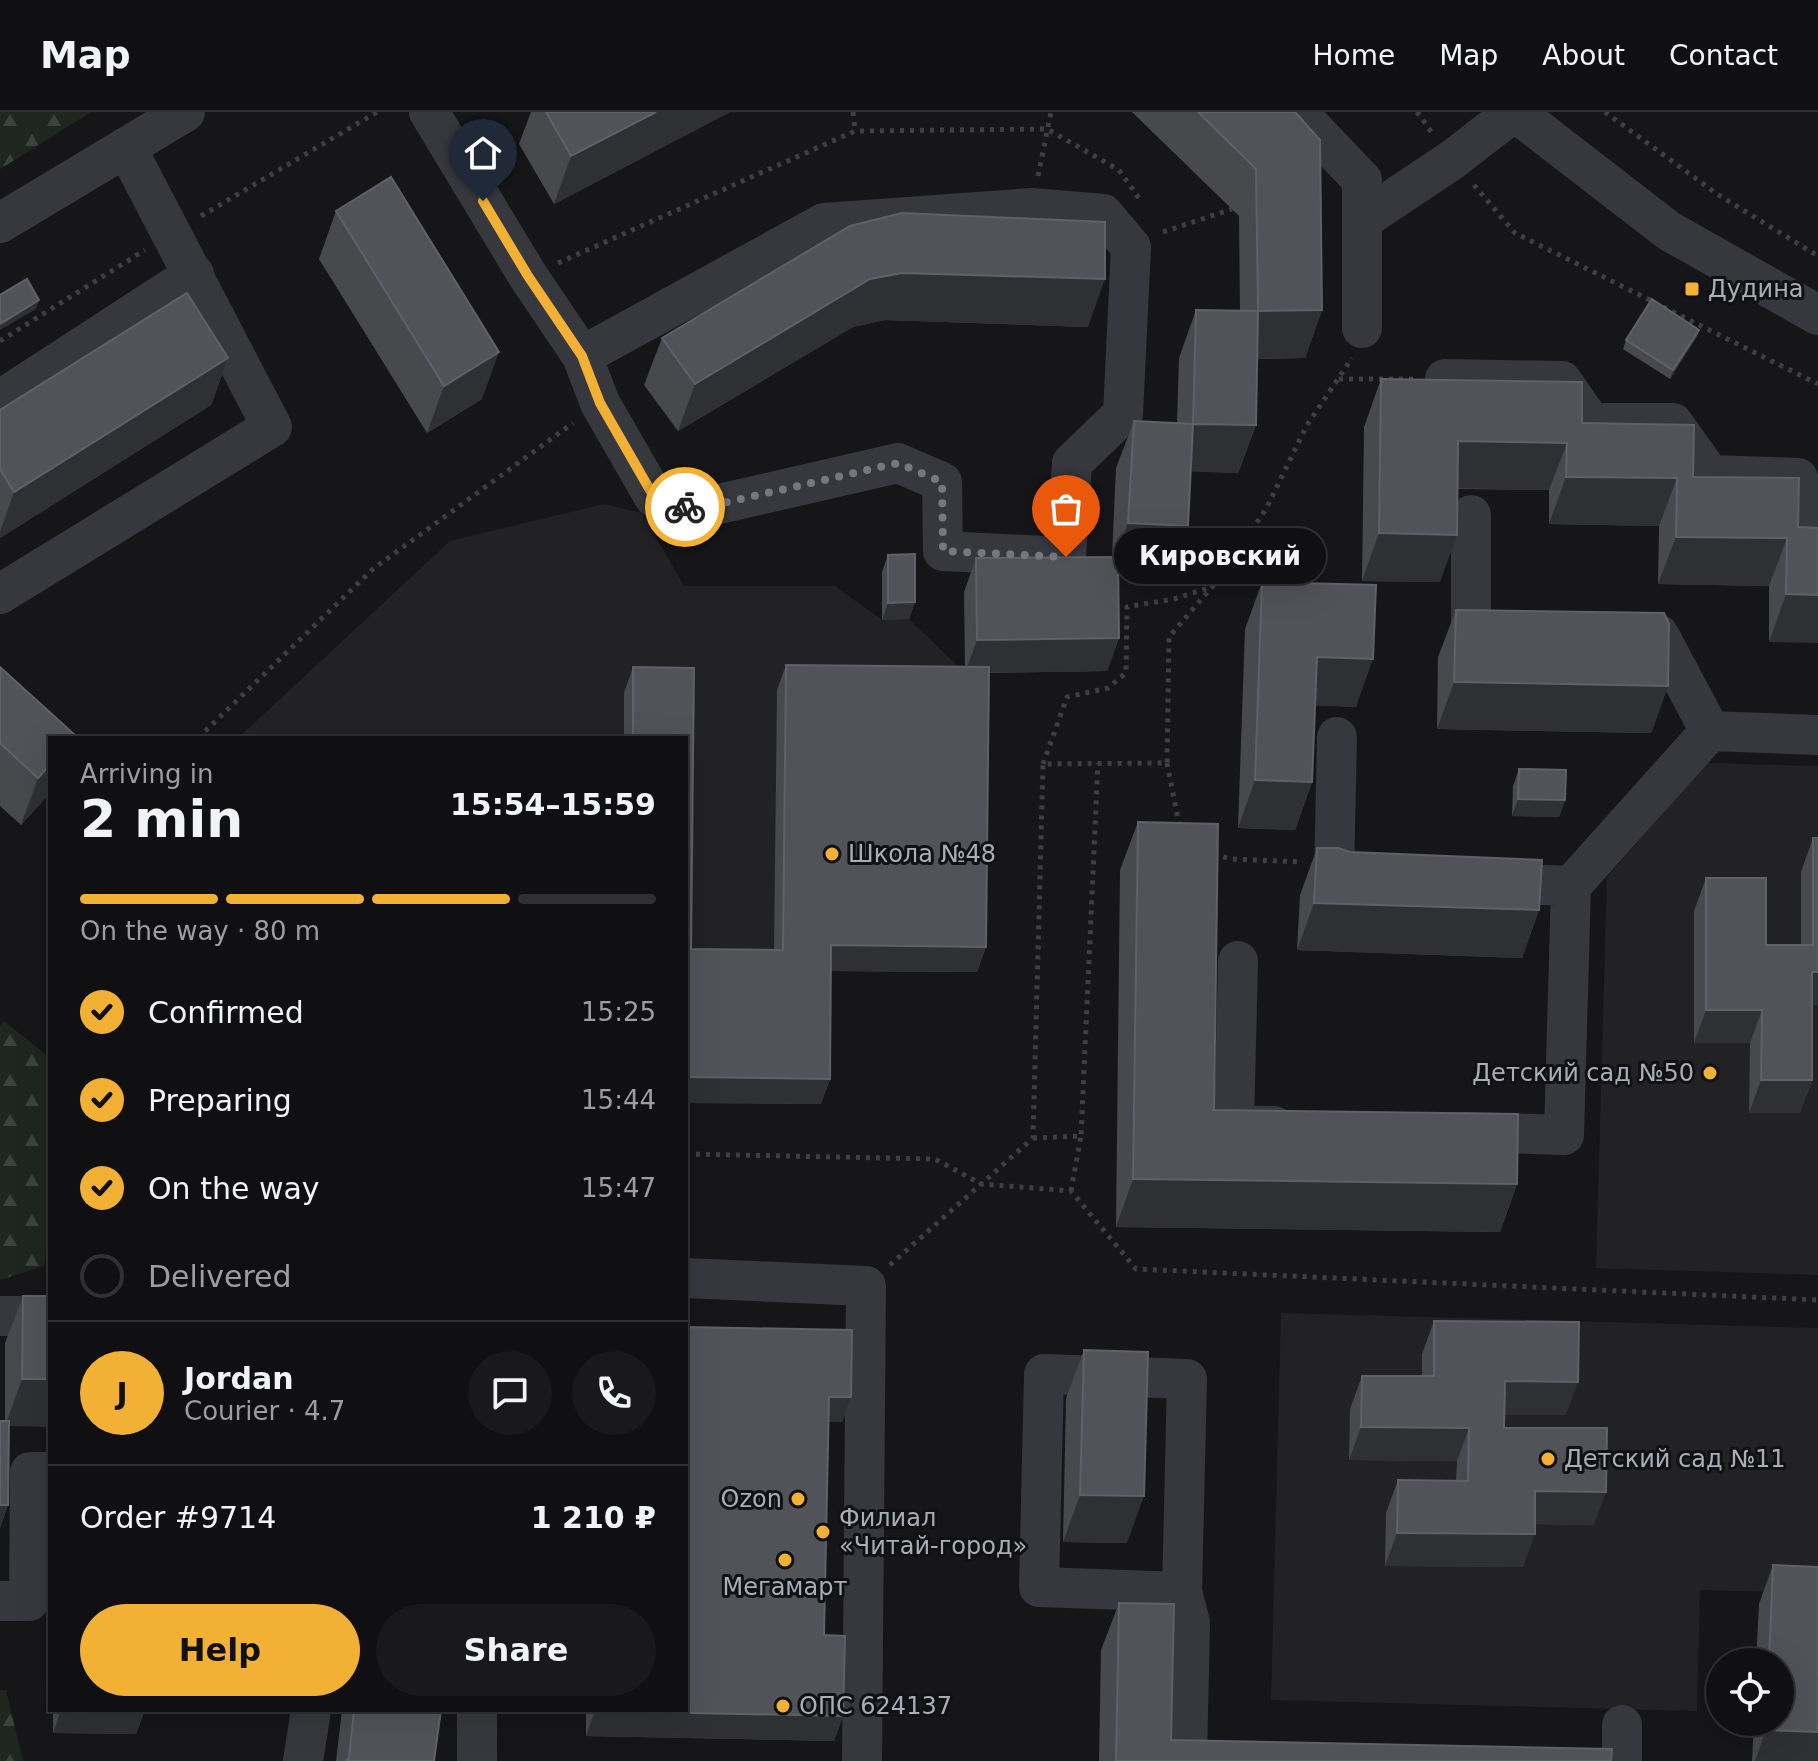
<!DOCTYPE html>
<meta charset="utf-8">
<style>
:root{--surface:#101012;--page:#19191b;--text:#f1f3f6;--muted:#9c9d9f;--line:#303032;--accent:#f2b134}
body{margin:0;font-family:"DejaVu Sans",sans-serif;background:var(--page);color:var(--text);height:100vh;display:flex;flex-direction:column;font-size:30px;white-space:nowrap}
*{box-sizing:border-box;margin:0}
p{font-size:26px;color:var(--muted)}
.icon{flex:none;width:44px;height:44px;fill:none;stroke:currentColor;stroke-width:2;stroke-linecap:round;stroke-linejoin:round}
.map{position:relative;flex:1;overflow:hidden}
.details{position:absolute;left:48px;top:624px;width:640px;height:976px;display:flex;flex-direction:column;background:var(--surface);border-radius:0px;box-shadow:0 8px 32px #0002,0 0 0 2px var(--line)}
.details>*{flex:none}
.fabs{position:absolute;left:1706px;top:1536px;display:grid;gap:16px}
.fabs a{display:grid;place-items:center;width:88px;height:88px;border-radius:50%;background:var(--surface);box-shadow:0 8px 32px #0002,0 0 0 2px var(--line);font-size:40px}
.pin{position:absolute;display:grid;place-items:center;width:68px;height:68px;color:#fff;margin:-82px -34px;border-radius:50% 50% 50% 0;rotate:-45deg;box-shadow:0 0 8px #0007}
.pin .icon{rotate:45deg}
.courier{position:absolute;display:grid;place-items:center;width:80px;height:80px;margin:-40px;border:6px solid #f2b134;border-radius:50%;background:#fff;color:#222;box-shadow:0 2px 10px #0007}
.bubble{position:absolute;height:56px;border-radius:28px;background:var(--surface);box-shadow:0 8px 32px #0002,0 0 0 2px var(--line);font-size:26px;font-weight:700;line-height:56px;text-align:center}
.summary em{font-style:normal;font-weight:700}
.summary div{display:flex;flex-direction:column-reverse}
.summary{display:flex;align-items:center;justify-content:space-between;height:136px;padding:0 32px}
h1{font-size:52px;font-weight:700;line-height:60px}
.bar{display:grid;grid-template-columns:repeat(4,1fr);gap:12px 8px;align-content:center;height:96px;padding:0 32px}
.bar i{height:10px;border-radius:6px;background:var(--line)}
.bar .active{background:var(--accent)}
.bar p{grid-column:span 4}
.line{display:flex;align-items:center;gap:20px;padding:0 32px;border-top:2px solid var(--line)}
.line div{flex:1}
.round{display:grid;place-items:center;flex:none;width:84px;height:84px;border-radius:42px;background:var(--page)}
ol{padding:0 32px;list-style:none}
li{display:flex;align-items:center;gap:24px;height:88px}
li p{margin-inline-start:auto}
li .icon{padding:8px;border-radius:50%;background:var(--accent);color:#111;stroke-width:4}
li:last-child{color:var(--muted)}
li i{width:44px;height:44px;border:4px solid var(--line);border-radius:50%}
.button{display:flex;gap:16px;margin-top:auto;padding:16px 32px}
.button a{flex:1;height:92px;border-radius:48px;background:var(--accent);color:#111;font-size:32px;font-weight:700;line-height:92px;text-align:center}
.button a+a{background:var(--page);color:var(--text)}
header{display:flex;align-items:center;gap:48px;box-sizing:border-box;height:112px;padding:0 40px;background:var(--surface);border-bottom:2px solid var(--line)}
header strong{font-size:38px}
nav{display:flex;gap:44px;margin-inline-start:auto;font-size:28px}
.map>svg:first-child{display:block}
.built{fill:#222225}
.forest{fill:url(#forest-firs)}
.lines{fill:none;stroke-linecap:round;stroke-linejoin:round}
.path{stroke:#3d3f44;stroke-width:5;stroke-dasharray:4 6;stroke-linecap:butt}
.minor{stroke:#37383d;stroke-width:40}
.wall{fill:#47494d}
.shaded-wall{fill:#2f3033}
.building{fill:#525359;stroke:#5f6168;stroke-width:2}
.done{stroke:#757880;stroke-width:8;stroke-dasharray:0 14.4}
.route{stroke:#f2b134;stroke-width:10}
.poi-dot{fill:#f2b134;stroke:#111113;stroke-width:3}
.labels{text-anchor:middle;stroke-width:6;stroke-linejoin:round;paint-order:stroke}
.poi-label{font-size:24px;fill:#a8adb8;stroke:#111113;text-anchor:start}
</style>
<header>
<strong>Map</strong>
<nav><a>Home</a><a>Map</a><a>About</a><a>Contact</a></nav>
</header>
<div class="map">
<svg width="1818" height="1649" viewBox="0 0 1818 1649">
<defs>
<pattern id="forest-firs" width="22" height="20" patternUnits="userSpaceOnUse" patternTransform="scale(2)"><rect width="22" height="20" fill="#1e261f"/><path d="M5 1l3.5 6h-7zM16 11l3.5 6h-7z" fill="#3c433d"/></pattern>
</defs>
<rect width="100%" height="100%" fill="#161618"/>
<path class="built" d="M 604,392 L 642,401 L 684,474 L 835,474 L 882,508 L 909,507 L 965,561 L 980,580 L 977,860 L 822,859 L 686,991 L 686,626 L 238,626 L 450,429 Z
M 1707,651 L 1818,654 L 1818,1163 L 1596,1156 L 1607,765 Z
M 1281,1201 L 1818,1216 L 1818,1481 L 1700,1478 L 1697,1599 L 1271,1588 Z"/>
<path class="forest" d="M 0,0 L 91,0 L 0,57 Z
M 4,909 L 50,946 L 50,1111 L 44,1154 L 0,1168 L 0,914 Z
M 0,1578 L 6,1578 L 23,1649 L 0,1649 Z"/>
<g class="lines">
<path class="path" d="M 853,0 L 855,19
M 1417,0 L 1433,22
M 1605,0 L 1717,82 L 1818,144
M 1038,64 L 1051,0
M 1474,73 L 1515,121 L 1654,190
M 201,104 L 377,0
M 1163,120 L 1232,97
M 558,151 L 855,19 L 1047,17 L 1119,58 L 1141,89
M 1663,195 L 1818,272
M 0,229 L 145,138
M 1339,267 L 1413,267
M 198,626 L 373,457 L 573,311
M 1167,651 L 1180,717
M 1043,652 L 1067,585 L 1108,576 L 1126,561 L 1127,495 L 1174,487 L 1211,475
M 1214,741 L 1230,747 L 1303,750
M 1033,1026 L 1081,1024 L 1098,651
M 686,1042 L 935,1047 L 981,1072 L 1071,1079 L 1136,1157 L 1818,1188
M 1071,1079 L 1081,1024
M 890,1153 L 1033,1026 L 1043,652 L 1167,651 L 1169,525 L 1212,475 L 1266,397 L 1307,313 L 1352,246"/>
<path class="minor" d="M 429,0 L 528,164 L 582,244 L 600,291 L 654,385 L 693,398 L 898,351 L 942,370 L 943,439 L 1066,445 L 1072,351 L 1123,302 L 1131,135 L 1103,102 L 1032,96 L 824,111 L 582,244
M 1297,0 L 1362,68 L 1362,216
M 1515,0 L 1669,119 L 1818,203
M 1362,108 L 1452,48 L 1514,0
M 0,111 L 185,0
M 1445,267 L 1562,269 L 1591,311 L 1673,311 L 1710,363 L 1798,366 L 1818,421
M 0,288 L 194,162
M 1471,403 L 1471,520 L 1504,521
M 0,482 L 272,315 L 126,35
M 1624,522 L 1659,523 L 1710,619 L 1818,623
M 1337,625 L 1334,765 L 1359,766
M 1487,771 L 1571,774 L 1710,619
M 1238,849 L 1234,1013 L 1274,1014
M 1465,1020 L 1564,1023 L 1571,774
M 686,1166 L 866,1174 L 862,1649
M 0,1204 L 50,1204
M 1182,1480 L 1039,1475 L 1044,1262 L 1187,1267 L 1182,1480 L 1190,1510 L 1187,1649
M 0,1489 L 29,1489 L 30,1360 L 50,1360
M 477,1598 L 477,1649
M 1622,1613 L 1622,1649
M 303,1649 L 311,1598"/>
</g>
<path class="wall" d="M 531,0 L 730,0 L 554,92 L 519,32 Z
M 1132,0 L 1295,0 L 1320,28 L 1322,198 L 1305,246 L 1257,247 L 1256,313 L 1238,361 L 1191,359 L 1188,414 L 1171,461 L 1118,459 L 1119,526 L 1107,559 L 989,561 L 986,835 L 977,860 L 831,859 L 830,967 L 821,992 L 686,991 L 686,626 L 624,626 L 624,581 L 633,555 L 694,556 L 691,837 L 774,838 L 777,578 L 786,553 L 965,555 L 964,480 L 976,446 L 1112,445 L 1116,356 L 1134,309 L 1177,311 L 1179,246 L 1196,198 L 1240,199 L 1239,104 Z
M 336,99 L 482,287 L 427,321 L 319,147 Z
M 850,114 L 1088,215 L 885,208 L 853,215 L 678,319 L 644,273 L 662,226 Z
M 1699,218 L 1696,226 L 1670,267 L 1623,237 L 1626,228 Z
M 228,246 L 211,293 L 0,426 L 0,298 Z
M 1381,267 L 1582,311 L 1798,415 L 1818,416 L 1769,530 L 1769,474 L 1658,472 L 1659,414 L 1549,412 L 1549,378 L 1458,377 L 1440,470 L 1362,469 L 1364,315 Z
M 888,443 L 915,490 L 909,507 L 882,508 L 882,460 Z
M 1262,470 L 1356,595 L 1315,593 L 1312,670 L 1295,718 L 1238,716 L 1245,517 Z
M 1456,498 L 1668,574 L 1651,621 L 1437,617 L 1438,545 Z
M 0,555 L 50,681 L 21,713 L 0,694 Z
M 1519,657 L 1565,688 L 1559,705 L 1512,704 L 1513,674 Z
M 1138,710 L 1214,998 L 1517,1072 L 1500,1120 L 1116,1115 L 1120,758 Z
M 1813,726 L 1818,893 L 1812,893 L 1812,968 L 1800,1001 L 1749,1001 L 1750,931 L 1694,931 L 1694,799 L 1706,766 L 1766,833 L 1801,833 L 1801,760 Z
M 1317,736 L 1539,798 L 1522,846 L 1297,838 L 1300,783 Z
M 23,1184 L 50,1184 L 9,1314 L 8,1393 L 0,1416 L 0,1309 L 5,1309 L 5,1231 Z
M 1434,1209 L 1566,1303 L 1504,1303 L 1504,1316 L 1594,1413 L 1535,1412 L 1523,1455 L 1385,1454 L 1386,1401 L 1398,1368 L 1456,1369 L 1457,1349 L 1349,1348 L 1350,1297 L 1362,1264 L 1422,1264 L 1422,1242 Z
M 686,1215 L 851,1285 L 842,1310 L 829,1310 L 824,1523 L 843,1604 L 834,1629 L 586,1624 L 586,1598 L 686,1598 Z
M 1084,1238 L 1127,1431 L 1063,1430 L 1066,1286 Z
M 1773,1453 L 1818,1649 L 1752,1649 L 1754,1610 L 1780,1610 L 1780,1550 L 1756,1550 L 1759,1492 Z
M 1119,1491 L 1171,1628 L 1611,1649 L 1099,1649 L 1101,1538 Z
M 53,1598 L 145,1598 L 136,1622 L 53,1621 Z
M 342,1598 L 441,1598 L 434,1649 L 336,1649 Z"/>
<path class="shaded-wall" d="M 656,0 L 730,0 L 554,92 L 571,44 Z
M 902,161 L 1105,167 L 1088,215 L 885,208 L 853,215 L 678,319 L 695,272 L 870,167 Z
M 39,188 L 36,197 L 0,218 L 0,212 Z
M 1322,198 L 1305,246 L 1241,247 L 1258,199 Z
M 1699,218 L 1696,226 L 1670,267 L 1673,258 Z
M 499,240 L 482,287 L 427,321 L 444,274 Z
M 228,246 L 211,293 L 0,426 L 0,420 L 14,380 Z
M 1193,312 L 1256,313 L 1238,361 L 1176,359 Z
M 1458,329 L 1567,331 L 1549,378 L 1441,376 Z
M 1566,365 L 1677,366 L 1659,414 L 1549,412 Z
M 1128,411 L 1188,414 L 1171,461 L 1111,458 Z
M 1379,421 L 1457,423 L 1440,470 L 1362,469 Z
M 1676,425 L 1787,426 L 1769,474 L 1658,472 Z
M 1786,482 L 1818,483 L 1818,531 L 1769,530 Z
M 915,490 L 909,507 L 882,508 L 888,491 Z
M 1119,526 L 1107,559 L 965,561 L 977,528 Z
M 1317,545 L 1373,547 L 1356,595 L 1299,593 Z
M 1454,570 L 1668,574 L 1651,621 L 1437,617 Z
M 50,653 L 50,681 L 21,713 L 38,666 Z
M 1255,668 L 1312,670 L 1295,718 L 1238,716 Z
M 1518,687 L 1565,688 L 1559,705 L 1512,704 Z
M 1314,791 L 1539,798 L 1522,846 L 1297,838 Z
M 831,833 L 986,835 L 977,860 L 822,859 Z
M 1812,860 L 1818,860 L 1818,893 L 1800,893 Z
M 1706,898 L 1762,898 L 1750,931 L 1694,931 Z
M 686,965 L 830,967 L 821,992 L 686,991 Z
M 1761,968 L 1812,968 L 1800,1001 L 1749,1001 Z
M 1133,1067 L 1517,1072 L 1500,1120 L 1116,1115 Z
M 22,1267 L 50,1267 L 50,1315 L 5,1314 Z
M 1505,1269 L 1578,1270 L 1566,1303 L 1493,1303 Z
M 829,1285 L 851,1285 L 842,1310 L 820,1310 Z
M 1361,1315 L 1469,1316 L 1457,1349 L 1349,1348 Z
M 1535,1379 L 1606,1380 L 1594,1413 L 1523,1412 Z
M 1080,1383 L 1144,1384 L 1127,1431 L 1063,1430 Z
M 0,1393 L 8,1393 L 0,1416 Z
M 1397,1421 L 1535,1422 L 1523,1455 L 1385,1454 Z
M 61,1598 L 145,1598 L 136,1622 L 53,1621 Z
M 595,1599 L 843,1604 L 834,1629 L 586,1624 Z
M 1766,1618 L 1818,1620 L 1818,1649 L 1755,1649 Z"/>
<path class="building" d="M 546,0 L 656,0 L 571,44 Z
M 1198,0 L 1295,0 L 1320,28 L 1322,198 L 1258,199 L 1256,57 Z
M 391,65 L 499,240 L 444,274 L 336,99 Z
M 902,101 L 1105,110 L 1105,167 L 902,161 L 870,167 L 695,272 L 662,226 L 850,114 Z
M 27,167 L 39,188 L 0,212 L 0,183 Z
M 187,181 L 228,246 L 14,380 L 0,357 L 0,298 Z
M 1652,187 L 1699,218 L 1673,258 L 1626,228 Z
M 1196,198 L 1258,199 L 1256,313 L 1193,312 Z
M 1381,267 L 1582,270 L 1582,311 L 1694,313 L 1693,365 L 1799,366 L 1798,415 L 1818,416 L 1818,483 L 1786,482 L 1787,426 L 1676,425 L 1677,366 L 1566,365 L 1567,331 L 1458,329 L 1457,423 L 1379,421 Z
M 1134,309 L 1193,312 L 1188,414 L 1128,411 Z
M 915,442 L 915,490 L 888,491 L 888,443 Z
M 1118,445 L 1119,526 L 977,528 L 976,446 Z
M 1262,470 L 1376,473 L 1373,547 L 1317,545 L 1312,670 L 1255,668 Z
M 1456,498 L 1664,501 L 1669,512 L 1668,574 L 1454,570 Z
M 786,553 L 989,555 L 986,835 L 831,833 L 830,967 L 686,965 L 686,626 L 633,626 L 633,555 L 694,556 L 691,837 L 783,838 Z
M 0,555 L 76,624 L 74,626 L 50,626 L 50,653 L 38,666 L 0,631 Z
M 1519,657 L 1566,658 L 1565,688 L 1518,687 Z
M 1138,710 L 1218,712 L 1214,998 L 1518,1002 L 1517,1072 L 1133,1067 Z
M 1813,726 L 1818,726 L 1818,860 L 1812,860 L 1812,968 L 1761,968 L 1762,898 L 1706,898 L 1706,766 L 1766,766 L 1766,833 L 1813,833 Z
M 1317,736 L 1338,736 L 1350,740 L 1542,748 L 1539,798 L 1314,791 Z
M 23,1184 L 50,1184 L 50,1267 L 22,1267 Z
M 1434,1209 L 1579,1210 L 1578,1270 L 1505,1269 L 1504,1316 L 1607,1316 L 1606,1380 L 1535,1379 L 1535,1422 L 1397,1421 L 1398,1368 L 1468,1369 L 1469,1316 L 1361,1315 L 1362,1264 L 1434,1264 Z
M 686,1215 L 852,1218 L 851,1285 L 829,1285 L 824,1523 L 845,1524 L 843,1604 L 595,1599 L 686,1598 Z
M 1084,1238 L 1148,1240 L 1144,1384 L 1080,1383 Z
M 0,1309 L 9,1309 L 8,1393 L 0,1393 Z
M 1773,1453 L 1818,1455 L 1818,1620 L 1766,1618 L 1766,1610 L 1780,1610 L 1780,1550 L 1769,1550 Z
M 1119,1491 L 1174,1492 L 1171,1628 L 1612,1637 L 1611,1649 L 1116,1649 Z
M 354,1598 L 441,1598 L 434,1649 L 346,1649 L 349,1646 Z"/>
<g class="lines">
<path class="done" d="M 685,395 L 693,398 L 898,351 L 942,370 L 943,439 L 1066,445"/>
<path class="route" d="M 483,89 L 528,164 L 582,244 L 600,291 L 654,385 L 685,395"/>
</g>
<g class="poi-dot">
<rect x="1684" y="169" width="16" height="16" rx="4"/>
<circle cx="832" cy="742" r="8"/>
<circle cx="1710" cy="961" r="8"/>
<circle cx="1548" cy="1347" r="8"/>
<circle cx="798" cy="1387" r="8"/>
<circle cx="823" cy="1420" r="8"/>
<circle cx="785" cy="1448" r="8"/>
<circle cx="783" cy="1594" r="8"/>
</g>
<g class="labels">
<g class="poi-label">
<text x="1708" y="185">Дудина</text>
<text x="848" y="750">Школа №48</text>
<text x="1694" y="969" text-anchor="end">Детский сад №50</text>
<text x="1564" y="1355">Детский сад №11</text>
<text x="782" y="1395" text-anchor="end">Ozon</text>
<text x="839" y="1414">Филиал<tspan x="839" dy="28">«Читай-город»</tspan></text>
<text x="785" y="1483" text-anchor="middle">Мегамарт</text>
<text x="799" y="1602">ОПС 624137</text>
</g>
</g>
</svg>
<div class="fabs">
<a><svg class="icon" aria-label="locate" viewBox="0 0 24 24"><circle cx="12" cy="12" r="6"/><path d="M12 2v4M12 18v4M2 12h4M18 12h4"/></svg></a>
</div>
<div class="pin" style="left:1066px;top:445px;background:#ea580c"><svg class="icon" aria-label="bag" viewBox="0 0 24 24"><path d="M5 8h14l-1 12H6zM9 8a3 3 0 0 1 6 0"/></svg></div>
<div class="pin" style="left:483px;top:89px;background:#1f2937"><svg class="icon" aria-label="home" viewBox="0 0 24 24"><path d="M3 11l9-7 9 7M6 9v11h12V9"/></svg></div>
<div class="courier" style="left:685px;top:395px"><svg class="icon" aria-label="bike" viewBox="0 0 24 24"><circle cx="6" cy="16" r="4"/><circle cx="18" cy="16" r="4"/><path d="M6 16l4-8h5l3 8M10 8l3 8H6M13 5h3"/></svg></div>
<div class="bubble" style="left:1114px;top:416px;width:212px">Кировский</div>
<section class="details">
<div class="summary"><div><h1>2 min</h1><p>Arriving in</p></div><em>15:54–15:59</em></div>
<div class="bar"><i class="active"></i><i class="active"></i><i class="active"></i><i></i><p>On the way · 80 m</p></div>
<ol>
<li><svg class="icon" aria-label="check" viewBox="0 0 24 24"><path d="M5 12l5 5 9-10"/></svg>Confirmed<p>15:25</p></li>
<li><svg class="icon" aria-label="check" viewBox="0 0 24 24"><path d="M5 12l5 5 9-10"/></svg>Preparing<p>15:44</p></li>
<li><svg class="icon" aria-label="check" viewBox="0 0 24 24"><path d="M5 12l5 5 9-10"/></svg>On the way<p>15:47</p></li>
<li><i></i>Delivered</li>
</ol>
<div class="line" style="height:144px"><b class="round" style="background:var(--accent);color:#111">J</b><div><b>Jordan</b><p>Courier · 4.7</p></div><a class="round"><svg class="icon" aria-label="chat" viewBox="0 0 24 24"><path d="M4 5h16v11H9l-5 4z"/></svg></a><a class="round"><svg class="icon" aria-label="phone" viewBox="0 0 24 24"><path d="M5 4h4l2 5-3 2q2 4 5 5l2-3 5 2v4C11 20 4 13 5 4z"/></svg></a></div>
<div class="line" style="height:104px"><div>Order #9714</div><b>1 210 ₽</b></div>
<div class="button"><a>Help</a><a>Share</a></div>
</section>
</div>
